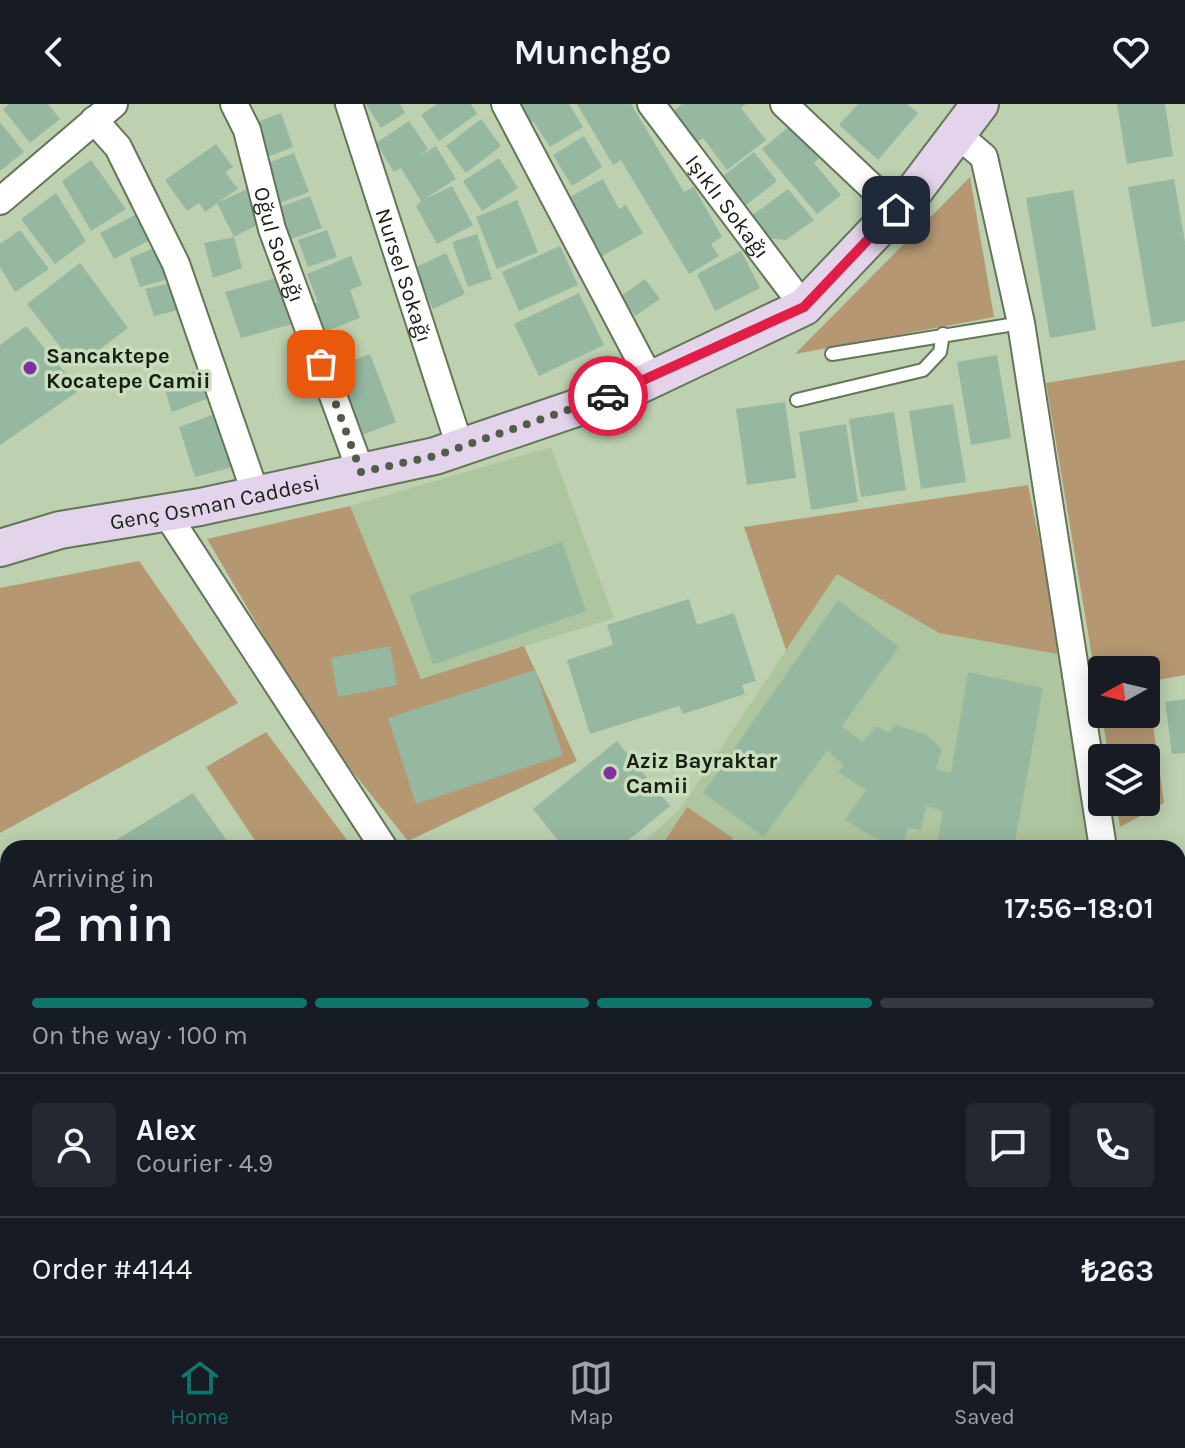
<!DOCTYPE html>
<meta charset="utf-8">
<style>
:root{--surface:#171b24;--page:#242831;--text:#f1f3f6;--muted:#9ea1a6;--line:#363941;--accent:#0f766e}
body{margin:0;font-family:Karla,sans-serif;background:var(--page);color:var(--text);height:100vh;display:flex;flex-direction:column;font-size:30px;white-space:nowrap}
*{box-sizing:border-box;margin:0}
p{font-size:26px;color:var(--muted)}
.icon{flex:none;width:44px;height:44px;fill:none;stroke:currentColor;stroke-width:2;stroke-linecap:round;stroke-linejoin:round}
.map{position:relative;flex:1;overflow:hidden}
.details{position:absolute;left:0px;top:736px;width:1186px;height:496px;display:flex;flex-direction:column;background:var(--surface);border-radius:24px 24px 0 0;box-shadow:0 4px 20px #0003}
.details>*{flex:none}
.needle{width:52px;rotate:262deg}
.fabs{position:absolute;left:1088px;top:552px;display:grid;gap:16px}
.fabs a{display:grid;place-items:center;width:72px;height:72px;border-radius:8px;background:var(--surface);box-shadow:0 4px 20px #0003;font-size:40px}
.pin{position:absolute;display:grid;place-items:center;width:68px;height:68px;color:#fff;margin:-34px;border-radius:16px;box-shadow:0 4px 12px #0006}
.courier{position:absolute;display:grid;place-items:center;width:80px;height:80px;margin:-40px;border:6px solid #e11d48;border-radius:50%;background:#fff;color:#222;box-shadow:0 2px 10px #0007}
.summary em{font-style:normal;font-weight:600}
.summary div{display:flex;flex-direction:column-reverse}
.summary{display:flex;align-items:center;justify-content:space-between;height:136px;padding:0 32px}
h1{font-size:52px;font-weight:600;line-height:60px}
.bar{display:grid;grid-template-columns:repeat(4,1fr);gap:12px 8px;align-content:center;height:96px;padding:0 32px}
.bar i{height:10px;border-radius:6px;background:var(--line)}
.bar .active{background:var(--accent)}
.bar p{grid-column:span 4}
.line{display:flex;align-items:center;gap:20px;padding:0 32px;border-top:2px solid var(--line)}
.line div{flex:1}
.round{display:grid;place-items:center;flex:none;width:84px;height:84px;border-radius:8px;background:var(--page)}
header{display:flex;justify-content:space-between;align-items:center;height:104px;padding:0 32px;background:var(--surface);font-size:36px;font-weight:600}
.tab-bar{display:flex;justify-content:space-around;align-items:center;height:112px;border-top:2px solid var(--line);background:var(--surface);font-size:22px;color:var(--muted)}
.tab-bar a{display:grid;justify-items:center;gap:4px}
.tab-bar .active{color:var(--accent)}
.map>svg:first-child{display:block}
.built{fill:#aec69f}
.green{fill:#b59872;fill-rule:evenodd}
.building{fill:#96b8a0}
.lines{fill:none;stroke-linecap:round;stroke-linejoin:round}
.lane-casing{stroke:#637658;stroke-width:16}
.street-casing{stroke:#637658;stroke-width:30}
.secondary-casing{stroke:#637658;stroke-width:40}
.lane{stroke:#fff;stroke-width:12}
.street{stroke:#fff;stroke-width:26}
.secondary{stroke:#e3d4eb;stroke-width:36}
.done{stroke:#515d4a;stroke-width:8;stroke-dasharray:0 14.4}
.route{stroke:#e11d48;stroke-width:10}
.poi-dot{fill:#7f30a1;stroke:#c9debd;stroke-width:3}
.labels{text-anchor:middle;stroke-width:7;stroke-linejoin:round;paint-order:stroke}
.street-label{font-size:22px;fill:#171f13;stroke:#c9debd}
.poi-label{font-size:22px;font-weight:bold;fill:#171f13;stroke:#c9debd;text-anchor:start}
</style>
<header><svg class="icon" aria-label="back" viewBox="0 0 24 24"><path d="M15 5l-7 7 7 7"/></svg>Munchgo<svg class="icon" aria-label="heart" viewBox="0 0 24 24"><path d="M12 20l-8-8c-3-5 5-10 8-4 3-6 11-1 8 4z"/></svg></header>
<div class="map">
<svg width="1185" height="1232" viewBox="0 0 1185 1232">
<rect width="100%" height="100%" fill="#bdd1b0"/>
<path class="built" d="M 551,343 L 614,514 L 421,575 L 350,402 Z
M 837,470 L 939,529 L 1063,551 L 1090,744 L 637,744 L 680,705 Z"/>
<path class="green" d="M 970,73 L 994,213 L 795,250 Z
M 1185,256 L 1185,571 L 1147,578 L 1164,699 L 1120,723 L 1116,698 L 1146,698 L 1146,654 L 1109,654 L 1046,279 ZM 1102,566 L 1146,566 L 1146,610 L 1102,610 Z
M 1028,381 L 1063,551 L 939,529 L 837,470 L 786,546 L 744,423 Z
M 350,402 L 421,575 L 524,542 L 577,657 L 408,737 L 320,627 L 207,435 Z
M 139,457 L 238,599 L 0,729 L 0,484 Z
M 266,628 L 353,744 L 260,744 L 206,663 Z
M 687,703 L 733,734 L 726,744 L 660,744 Z
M 1178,901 L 1185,901 L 1185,1232 L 0,1232 L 0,1144 L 8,1139 L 8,1224 L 1178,1224 Z"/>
<path class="building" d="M 9,0 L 48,0 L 60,15 L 30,39 L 3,5 Z
M 366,0 L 400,0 L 405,9 L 381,24 Z
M 437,0 L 471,0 L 477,10 L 439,37 L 421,11 Z
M 516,0 L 569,0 L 583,23 L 550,43 L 534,18 L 529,21 Z
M 577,0 L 631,0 L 684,88 L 694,83 L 722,133 L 711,140 L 719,152 L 689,170 L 621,56 L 613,61 Z
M 682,0 L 746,0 L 741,4 L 766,36 L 727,66 L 703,34 L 693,41 L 669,11 Z
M 858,0 L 907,0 L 918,9 L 878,56 L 839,21 Z
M 1117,0 L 1165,0 L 1173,52 L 1127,60 Z
M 281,9 L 293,43 L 262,55 L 249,21 Z
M 481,15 L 501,42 L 466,69 L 446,42 Z
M 409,17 L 428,45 L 418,53 L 436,42 L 456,75 L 423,96 L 452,82 L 473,121 L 437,140 L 416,102 L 421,97 L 401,64 L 394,68 L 376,39 Z
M 0,18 L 24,48 L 0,67 Z
M 791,21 L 819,54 L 814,59 L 841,91 L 817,110 L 762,45 Z
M 584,32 L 602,63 L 572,82 L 553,51 Z
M 216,40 L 233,63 L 225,68 L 238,85 L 217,99 L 247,85 L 263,118 L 234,133 L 217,99 L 205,108 L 199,99 L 187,107 L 165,76 Z
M 754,48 L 777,77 L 741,105 L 718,76 Z
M 294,49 L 309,88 L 274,101 L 259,62 Z
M 499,54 L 518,84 L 482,107 L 463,77 Z
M 91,56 L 126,105 L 91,127 L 62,77 Z
M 603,75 L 619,105 L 626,101 L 643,129 L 597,155 L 564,96 Z
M 1174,75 L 1185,138 L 1185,217 L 1152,223 L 1128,83 Z
M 788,85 L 814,116 L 786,136 L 767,134 L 750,113 Z
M 1073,86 L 1096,226 L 1050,234 L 1026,94 Z
M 56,89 L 86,137 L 55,160 L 21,115 Z
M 310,92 L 322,124 L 288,136 L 277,104 Z
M 517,96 L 538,148 L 497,165 L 476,113 Z
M 137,110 L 150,136 L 114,155 L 100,129 Z
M 20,126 L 49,165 L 15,188 L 0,163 L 0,140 Z
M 327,126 L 337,153 L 308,163 L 298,136 Z
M 477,130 L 492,175 L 468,183 L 452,138 Z
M 234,133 L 242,164 L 213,174 L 204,139 Z
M 560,142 L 578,181 L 519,207 L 502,168 Z
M 157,143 L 173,174 L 140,183 L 130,154 Z
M 741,147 L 760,184 L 715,207 L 697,170 Z
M 446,149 L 465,190 L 433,205 L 414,164 Z
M 351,152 L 362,181 L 350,186 L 360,214 L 324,228 L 313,200 L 318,198 L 307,170 Z
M 80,159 L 128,224 L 76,263 L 27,200 Z
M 279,173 L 292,220 L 241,234 L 225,188 Z
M 645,175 L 660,195 L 635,212 L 621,192 Z
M 171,179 L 178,206 L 154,212 L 145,185 Z
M 579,189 L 604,241 L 539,272 L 514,220 Z
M 26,222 L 80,286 L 0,341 L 0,241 Z
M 370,250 L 396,318 L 357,333 L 330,265 Z
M 997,251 L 1011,334 L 971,341 L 957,258 Z
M 203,264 L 214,292 L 172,308 L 163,280 Z
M 785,298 L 796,374 L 747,381 L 736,305 Z
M 953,300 L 966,378 L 921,385 L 909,307 Z
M 894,308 L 906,386 L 861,393 L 849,315 Z
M 218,309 L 240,361 L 195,373 L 179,323 Z
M 846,320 L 858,398 L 811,406 L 799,328 Z
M 562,438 L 586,507 L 433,561 L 409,491 Z
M 689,495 L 697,521 L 734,509 L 756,577 L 742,581 L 745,590 L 683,610 L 679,602 L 590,630 L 567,556 L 613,541 L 607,521 Z
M 838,496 L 899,543 L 842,622 L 862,638 L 877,622 L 888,629 L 896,621 L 927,631 L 942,645 L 936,665 L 951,669 L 968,568 L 1043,584 L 1014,744 L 936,744 L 943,707 L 926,702 L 921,726 L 908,723 L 903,742 L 873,733 L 845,716 L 866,686 L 838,668 L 844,662 L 827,646 L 764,733 L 703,689 Z
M 390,542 L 397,581 L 338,593 L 331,554 Z
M 535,566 L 563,651 L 416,700 L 388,614 Z
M 1185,595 L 1185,649 L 1172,650 L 1165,598 Z
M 617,637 L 670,702 L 619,744 L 564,744 L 533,705 Z
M 193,689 L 232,744 L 110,744 L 108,741 Z
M 8,794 L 8,864 L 0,852 L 0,800 Z
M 8,976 L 8,1076 L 0,1082 L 0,980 Z"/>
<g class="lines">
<defs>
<path id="lane" d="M 832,250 L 1021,219
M 797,296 L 923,266 L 940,248 L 943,230"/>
<g id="street">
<path id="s1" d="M 234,0 L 247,26 L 272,125 L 361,368"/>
<path id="s2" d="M 349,0 L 460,343"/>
<path d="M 505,0 L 650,275"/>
<path id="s3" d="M 651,0 L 804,203"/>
<path d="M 784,0 L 896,106"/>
<path d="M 94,16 L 118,43 L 176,160 L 256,391"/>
<path d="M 957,30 L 984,53 L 1021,219 L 1103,744"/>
<path d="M 0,97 L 114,0"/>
<path d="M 166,409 L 384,744"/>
<path d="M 1178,881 L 1185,882"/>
<path d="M 0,1129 L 8,1124"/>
<path d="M 1178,1167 L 1185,1166"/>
</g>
<g id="secondary">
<path id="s4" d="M 0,444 L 60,426 L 200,403 L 435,352 L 629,286 L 804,203 L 915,86 L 980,0"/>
</g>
</defs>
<use href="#lane" class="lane-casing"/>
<use href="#street" class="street-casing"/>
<use href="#secondary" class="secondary-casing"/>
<use href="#lane" class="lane"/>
<use href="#street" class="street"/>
<use href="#secondary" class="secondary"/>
</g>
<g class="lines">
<path class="done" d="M 321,260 L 361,368 L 435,352 L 608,292"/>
<path class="route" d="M 608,292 L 804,203 L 896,106"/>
</g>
<g class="poi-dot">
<circle cx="30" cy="264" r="8"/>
<circle cx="610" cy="669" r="8"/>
</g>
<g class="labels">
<g class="street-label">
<text dy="8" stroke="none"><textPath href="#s3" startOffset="128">Işıklı Sokağı</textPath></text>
<text dy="8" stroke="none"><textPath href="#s1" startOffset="148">Oğul Sokağı</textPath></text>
<text dy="8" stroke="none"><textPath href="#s2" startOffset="180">Nursel Sokağı</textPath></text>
<text dy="8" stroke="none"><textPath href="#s4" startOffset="220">Genç Osman Caddesi</textPath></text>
</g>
<g class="poi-label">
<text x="46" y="259">Sancaktepe<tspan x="46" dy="25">Kocatepe Camii</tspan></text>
<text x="626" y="664">Aziz Bayraktar<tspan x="626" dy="25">Camii</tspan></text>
</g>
</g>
</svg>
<div class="fabs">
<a><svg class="needle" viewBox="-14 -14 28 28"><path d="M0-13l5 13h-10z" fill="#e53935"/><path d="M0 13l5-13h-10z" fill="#9ea1a6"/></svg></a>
<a><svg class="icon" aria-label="layers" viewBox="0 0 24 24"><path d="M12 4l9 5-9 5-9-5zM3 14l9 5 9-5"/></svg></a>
</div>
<div class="pin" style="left:321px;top:260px;background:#ea580c"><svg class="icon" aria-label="bag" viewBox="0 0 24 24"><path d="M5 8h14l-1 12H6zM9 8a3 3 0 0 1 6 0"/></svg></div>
<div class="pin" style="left:896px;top:106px;background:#1f2937"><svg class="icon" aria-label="home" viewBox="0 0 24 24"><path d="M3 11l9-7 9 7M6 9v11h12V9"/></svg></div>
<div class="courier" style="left:608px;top:292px"><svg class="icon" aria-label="car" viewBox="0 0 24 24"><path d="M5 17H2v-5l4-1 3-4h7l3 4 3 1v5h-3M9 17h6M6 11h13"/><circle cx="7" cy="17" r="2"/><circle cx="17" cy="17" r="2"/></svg></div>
<section class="details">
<div class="summary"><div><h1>2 min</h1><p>Arriving in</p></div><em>17:56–18:01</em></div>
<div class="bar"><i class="active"></i><i class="active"></i><i class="active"></i><i></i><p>On the way · 100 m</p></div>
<div class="line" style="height:144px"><a class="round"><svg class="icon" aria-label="person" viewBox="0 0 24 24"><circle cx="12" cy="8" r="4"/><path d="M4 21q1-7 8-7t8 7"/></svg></a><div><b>Alex</b><p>Courier · 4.9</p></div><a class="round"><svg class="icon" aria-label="chat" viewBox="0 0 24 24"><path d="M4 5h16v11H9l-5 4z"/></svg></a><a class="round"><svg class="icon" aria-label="phone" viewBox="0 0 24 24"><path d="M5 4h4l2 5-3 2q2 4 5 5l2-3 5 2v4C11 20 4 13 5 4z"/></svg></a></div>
<div class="line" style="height:104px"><div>Order #4144</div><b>₺263</b></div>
</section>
</div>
<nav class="tab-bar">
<a class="active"><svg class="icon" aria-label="home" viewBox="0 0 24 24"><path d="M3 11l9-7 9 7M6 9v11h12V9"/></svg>Home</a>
<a><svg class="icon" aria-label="map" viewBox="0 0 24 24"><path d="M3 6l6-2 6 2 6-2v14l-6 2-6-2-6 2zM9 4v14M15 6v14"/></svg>Map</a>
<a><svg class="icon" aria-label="saved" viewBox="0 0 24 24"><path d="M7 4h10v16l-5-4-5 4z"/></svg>Saved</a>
</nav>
